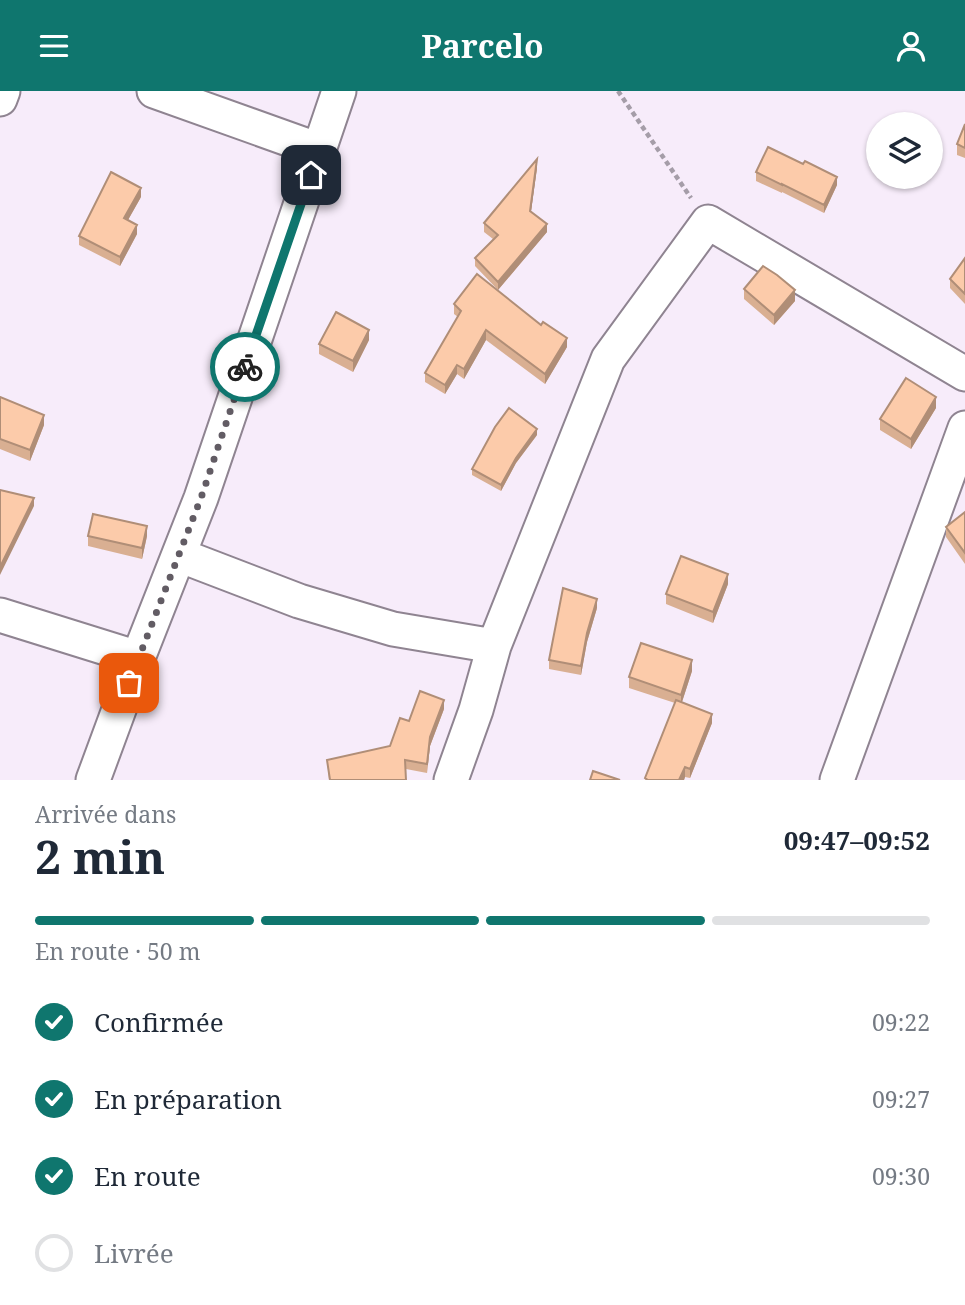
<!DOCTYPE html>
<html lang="fr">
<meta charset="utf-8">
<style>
:root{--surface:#fff;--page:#f2f2f3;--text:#1f2937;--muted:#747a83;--line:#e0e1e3;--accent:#0f766e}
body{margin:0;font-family:"Noto Serif",serif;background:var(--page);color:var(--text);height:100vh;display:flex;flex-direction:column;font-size:26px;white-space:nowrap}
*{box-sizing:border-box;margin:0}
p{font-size:23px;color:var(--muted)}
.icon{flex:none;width:38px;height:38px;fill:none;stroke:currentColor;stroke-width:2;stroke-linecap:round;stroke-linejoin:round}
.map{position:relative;height:689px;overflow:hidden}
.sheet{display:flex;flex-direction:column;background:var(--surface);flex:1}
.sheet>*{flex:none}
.tools{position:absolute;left:866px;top:21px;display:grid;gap:14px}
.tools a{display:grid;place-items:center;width:77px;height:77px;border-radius:50%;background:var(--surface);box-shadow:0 2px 5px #0004;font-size:35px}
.pin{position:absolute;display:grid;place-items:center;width:60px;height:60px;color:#fff;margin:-30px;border-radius:14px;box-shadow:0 4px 10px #0006}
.courier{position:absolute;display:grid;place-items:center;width:70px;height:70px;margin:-35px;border:5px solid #0f766e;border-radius:50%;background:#fff;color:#222;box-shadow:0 2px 9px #0007}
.summary em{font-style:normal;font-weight:700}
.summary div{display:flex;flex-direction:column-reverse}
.summary{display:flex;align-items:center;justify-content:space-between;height:119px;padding:0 35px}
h1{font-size:46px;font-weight:700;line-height:52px}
.bar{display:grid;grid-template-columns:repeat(4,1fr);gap:10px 7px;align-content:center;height:84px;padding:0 35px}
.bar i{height:9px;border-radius:5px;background:var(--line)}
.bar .current{background:var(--accent)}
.bar p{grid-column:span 4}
ol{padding:0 35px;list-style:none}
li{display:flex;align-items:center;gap:21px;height:77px}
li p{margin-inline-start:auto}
li .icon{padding:7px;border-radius:50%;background:var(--accent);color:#fff;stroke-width:4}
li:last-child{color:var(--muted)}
li i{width:38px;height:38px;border:4px solid var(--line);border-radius:50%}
header{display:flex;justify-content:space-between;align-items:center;height:91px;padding:0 35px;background:var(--accent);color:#fff;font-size:32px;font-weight:700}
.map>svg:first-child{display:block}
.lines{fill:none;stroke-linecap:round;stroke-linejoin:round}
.street-casing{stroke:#8f8491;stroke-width:37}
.path{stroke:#a59da8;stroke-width:4.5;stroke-dasharray:5 3.5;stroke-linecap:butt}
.street{stroke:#fff;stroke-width:33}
.wall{fill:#d9af92}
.shaded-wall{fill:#b08e77}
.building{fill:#fccbaa;stroke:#b08e77;stroke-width:2}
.done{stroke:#625c64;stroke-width:7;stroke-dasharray:0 12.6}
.route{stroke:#0f766e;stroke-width:9}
</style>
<header><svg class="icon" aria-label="menu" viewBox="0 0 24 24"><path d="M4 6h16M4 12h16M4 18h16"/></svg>Parcelo<svg class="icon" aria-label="person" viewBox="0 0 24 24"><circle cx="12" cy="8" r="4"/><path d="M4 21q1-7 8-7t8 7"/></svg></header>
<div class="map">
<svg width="965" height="689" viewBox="0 0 965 689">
<rect width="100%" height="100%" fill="#f7ecfa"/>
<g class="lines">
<defs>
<path id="street" d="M 154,0 L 319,59
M 0,8 L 3,0
M 179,464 L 299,510 L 393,538 L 494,555
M 0,524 L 138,567
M 93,689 L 138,567 L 201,407 L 339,0
M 451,689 L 476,619 L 494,555 L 608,268 L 708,131 L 965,283
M 837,689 L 965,337"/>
</defs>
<use href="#street" class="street-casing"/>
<path class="path" d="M 618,0 L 691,107"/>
<use href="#street" class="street"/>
</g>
<path class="wall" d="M 965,33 L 965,67 L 957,64 L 957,53 Z
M 537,77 L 531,120 L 547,141 L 498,199 L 475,175 L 475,167 L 493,148 L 484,141 L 484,132 Z
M 756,81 L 837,94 L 824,122 L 782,101 L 782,102 L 756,90 Z
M 141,106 L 128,129 L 137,143 L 120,175 L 79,154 L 79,145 Z
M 965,167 L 965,213 L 950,197 L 950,188 Z
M 744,198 L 795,210 L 774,234 L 744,208 Z
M 454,213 L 567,256 L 545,293 L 486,249 L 464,288 L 457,283 L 445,303 L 425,291 L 425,282 L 458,226 L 454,223 Z
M 369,249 L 353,281 L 319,263 L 319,253 Z
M 0,306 L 44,334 L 30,370 L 0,358 Z
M 936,317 L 911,358 L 880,339 L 880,328 Z
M 537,344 L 516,372 L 501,400 L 472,384 L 472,378 Z
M 965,421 L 965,473 L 946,446 L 946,436 Z
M 88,445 L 147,445 L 142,468 L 88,455 Z
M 728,493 L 713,532 L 666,513 L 666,503 Z
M 597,517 L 587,551 L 581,584 L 549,578 L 549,569 Z
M 692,580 L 682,611 L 712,632 L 690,687 L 685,686 L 684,689 L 645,689 L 675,612 L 629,597 L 629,586 Z
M 444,618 L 430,655 L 427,682 L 406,678 L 406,689 L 329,689 L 327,669 L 390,655 L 409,630 Z"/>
<path class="shaded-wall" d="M 537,68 L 537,77 L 530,128 L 530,120 Z
M 837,86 L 837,94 L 824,122 L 824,114 Z
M 141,97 L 141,106 L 124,136 L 124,127 Z
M 547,133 L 547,141 L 498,199 L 498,191 Z
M 137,134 L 137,143 L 120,175 L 120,166 Z
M 795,199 L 795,210 L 774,234 L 774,224 Z
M 369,239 L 369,249 L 353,281 L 353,270 Z
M 486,239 L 486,249 L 464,288 L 464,278 Z
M 567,247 L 567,256 L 545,293 L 545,283 Z
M 457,274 L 457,283 L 445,303 L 445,294 Z
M 936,306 L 936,317 L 911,358 L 911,348 Z
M 44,324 L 44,334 L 30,370 L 30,359 Z
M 537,338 L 537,344 L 516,372 L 501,400 L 501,394 L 516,367 Z
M 34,407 L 34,415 L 0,484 L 0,476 Z
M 147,435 L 147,445 L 142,468 L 142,457 Z
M 728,483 L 728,493 L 713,532 L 713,521 Z
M 597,508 L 597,517 L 587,551 L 581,584 L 581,575 L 587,542 Z
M 692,569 L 692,580 L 681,614 L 681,604 Z
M 444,609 L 444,618 L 430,655 L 427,682 L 430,646 Z
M 712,623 L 712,632 L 690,687 L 690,678 Z
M 685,676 L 685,686 L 684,689 L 679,689 Z"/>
<path class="building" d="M 965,33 L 965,57 L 957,53 Z
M 768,56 L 803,73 L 805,70 L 837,86 L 824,114 L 782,93 L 782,94 L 756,81 Z
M 537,68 L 530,120 L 547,133 L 498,191 L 475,167 L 498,144 L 484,132 Z
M 111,81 L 141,97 L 124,127 L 137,134 L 120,166 L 79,145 Z
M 965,167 L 965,203 L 950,188 Z
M 763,175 L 777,184 L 795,199 L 774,224 L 744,198 Z
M 477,183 L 541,234 L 543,231 L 567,247 L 545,283 L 486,239 L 464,278 L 457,274 L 445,294 L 425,282 L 461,220 L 454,213 Z
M 336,221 L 369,239 L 353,270 L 319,253 Z
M 906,287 L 936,306 L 911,348 L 880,328 Z
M 0,306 L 44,324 L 30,359 L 0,348 Z
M 509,317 L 537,338 L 516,367 L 501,394 L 472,378 L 495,336 Z
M 0,399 L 34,407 L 0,476 Z
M 965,421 L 965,462 L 946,436 Z
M 93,423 L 147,435 L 142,457 L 88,445 Z
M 681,465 L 728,483 L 713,521 L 666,503 Z
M 563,497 L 597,508 L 587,542 L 581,575 L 549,569 Z
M 641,552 L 692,569 L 681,604 L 629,586 Z
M 420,600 L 444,609 L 430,646 L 427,673 L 405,669 L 406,689 L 330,689 L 327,669 L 390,655 L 400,627 L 409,630 Z
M 676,609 L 712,623 L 690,678 L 685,676 L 679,689 L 648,689 L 645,687 Z
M 593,680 L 620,689 L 590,689 Z"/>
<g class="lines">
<path class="done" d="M 129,592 L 201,407 L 245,276"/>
<path class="route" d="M 245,276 L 311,84"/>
</g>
</svg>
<div class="tools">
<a><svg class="icon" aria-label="layers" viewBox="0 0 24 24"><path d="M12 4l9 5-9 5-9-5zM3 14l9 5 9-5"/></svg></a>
</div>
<div class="pin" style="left:129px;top:592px;background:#ea580c"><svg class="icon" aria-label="bag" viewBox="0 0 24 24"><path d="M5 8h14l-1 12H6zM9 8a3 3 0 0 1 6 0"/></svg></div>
<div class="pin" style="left:311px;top:84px;background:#1f2937"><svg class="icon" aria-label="home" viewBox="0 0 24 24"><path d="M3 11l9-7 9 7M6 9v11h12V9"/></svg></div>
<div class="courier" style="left:245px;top:276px"><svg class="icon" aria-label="bike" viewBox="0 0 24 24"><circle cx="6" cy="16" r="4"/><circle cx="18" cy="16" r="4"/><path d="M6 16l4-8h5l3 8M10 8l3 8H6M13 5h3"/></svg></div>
</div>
<section class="sheet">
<div class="summary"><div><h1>2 min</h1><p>Arrivée dans</p></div><em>09:47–09:52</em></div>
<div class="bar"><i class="current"></i><i class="current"></i><i class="current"></i><i></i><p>En route · 50 m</p></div>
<ol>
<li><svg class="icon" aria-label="check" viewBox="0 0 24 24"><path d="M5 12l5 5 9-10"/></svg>Confirmée<p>09:22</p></li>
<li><svg class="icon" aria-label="check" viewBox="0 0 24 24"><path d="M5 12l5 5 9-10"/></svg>En préparation<p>09:27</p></li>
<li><svg class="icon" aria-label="check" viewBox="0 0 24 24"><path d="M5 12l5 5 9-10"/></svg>En route<p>09:30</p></li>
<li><i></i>Livrée</li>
</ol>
</section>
